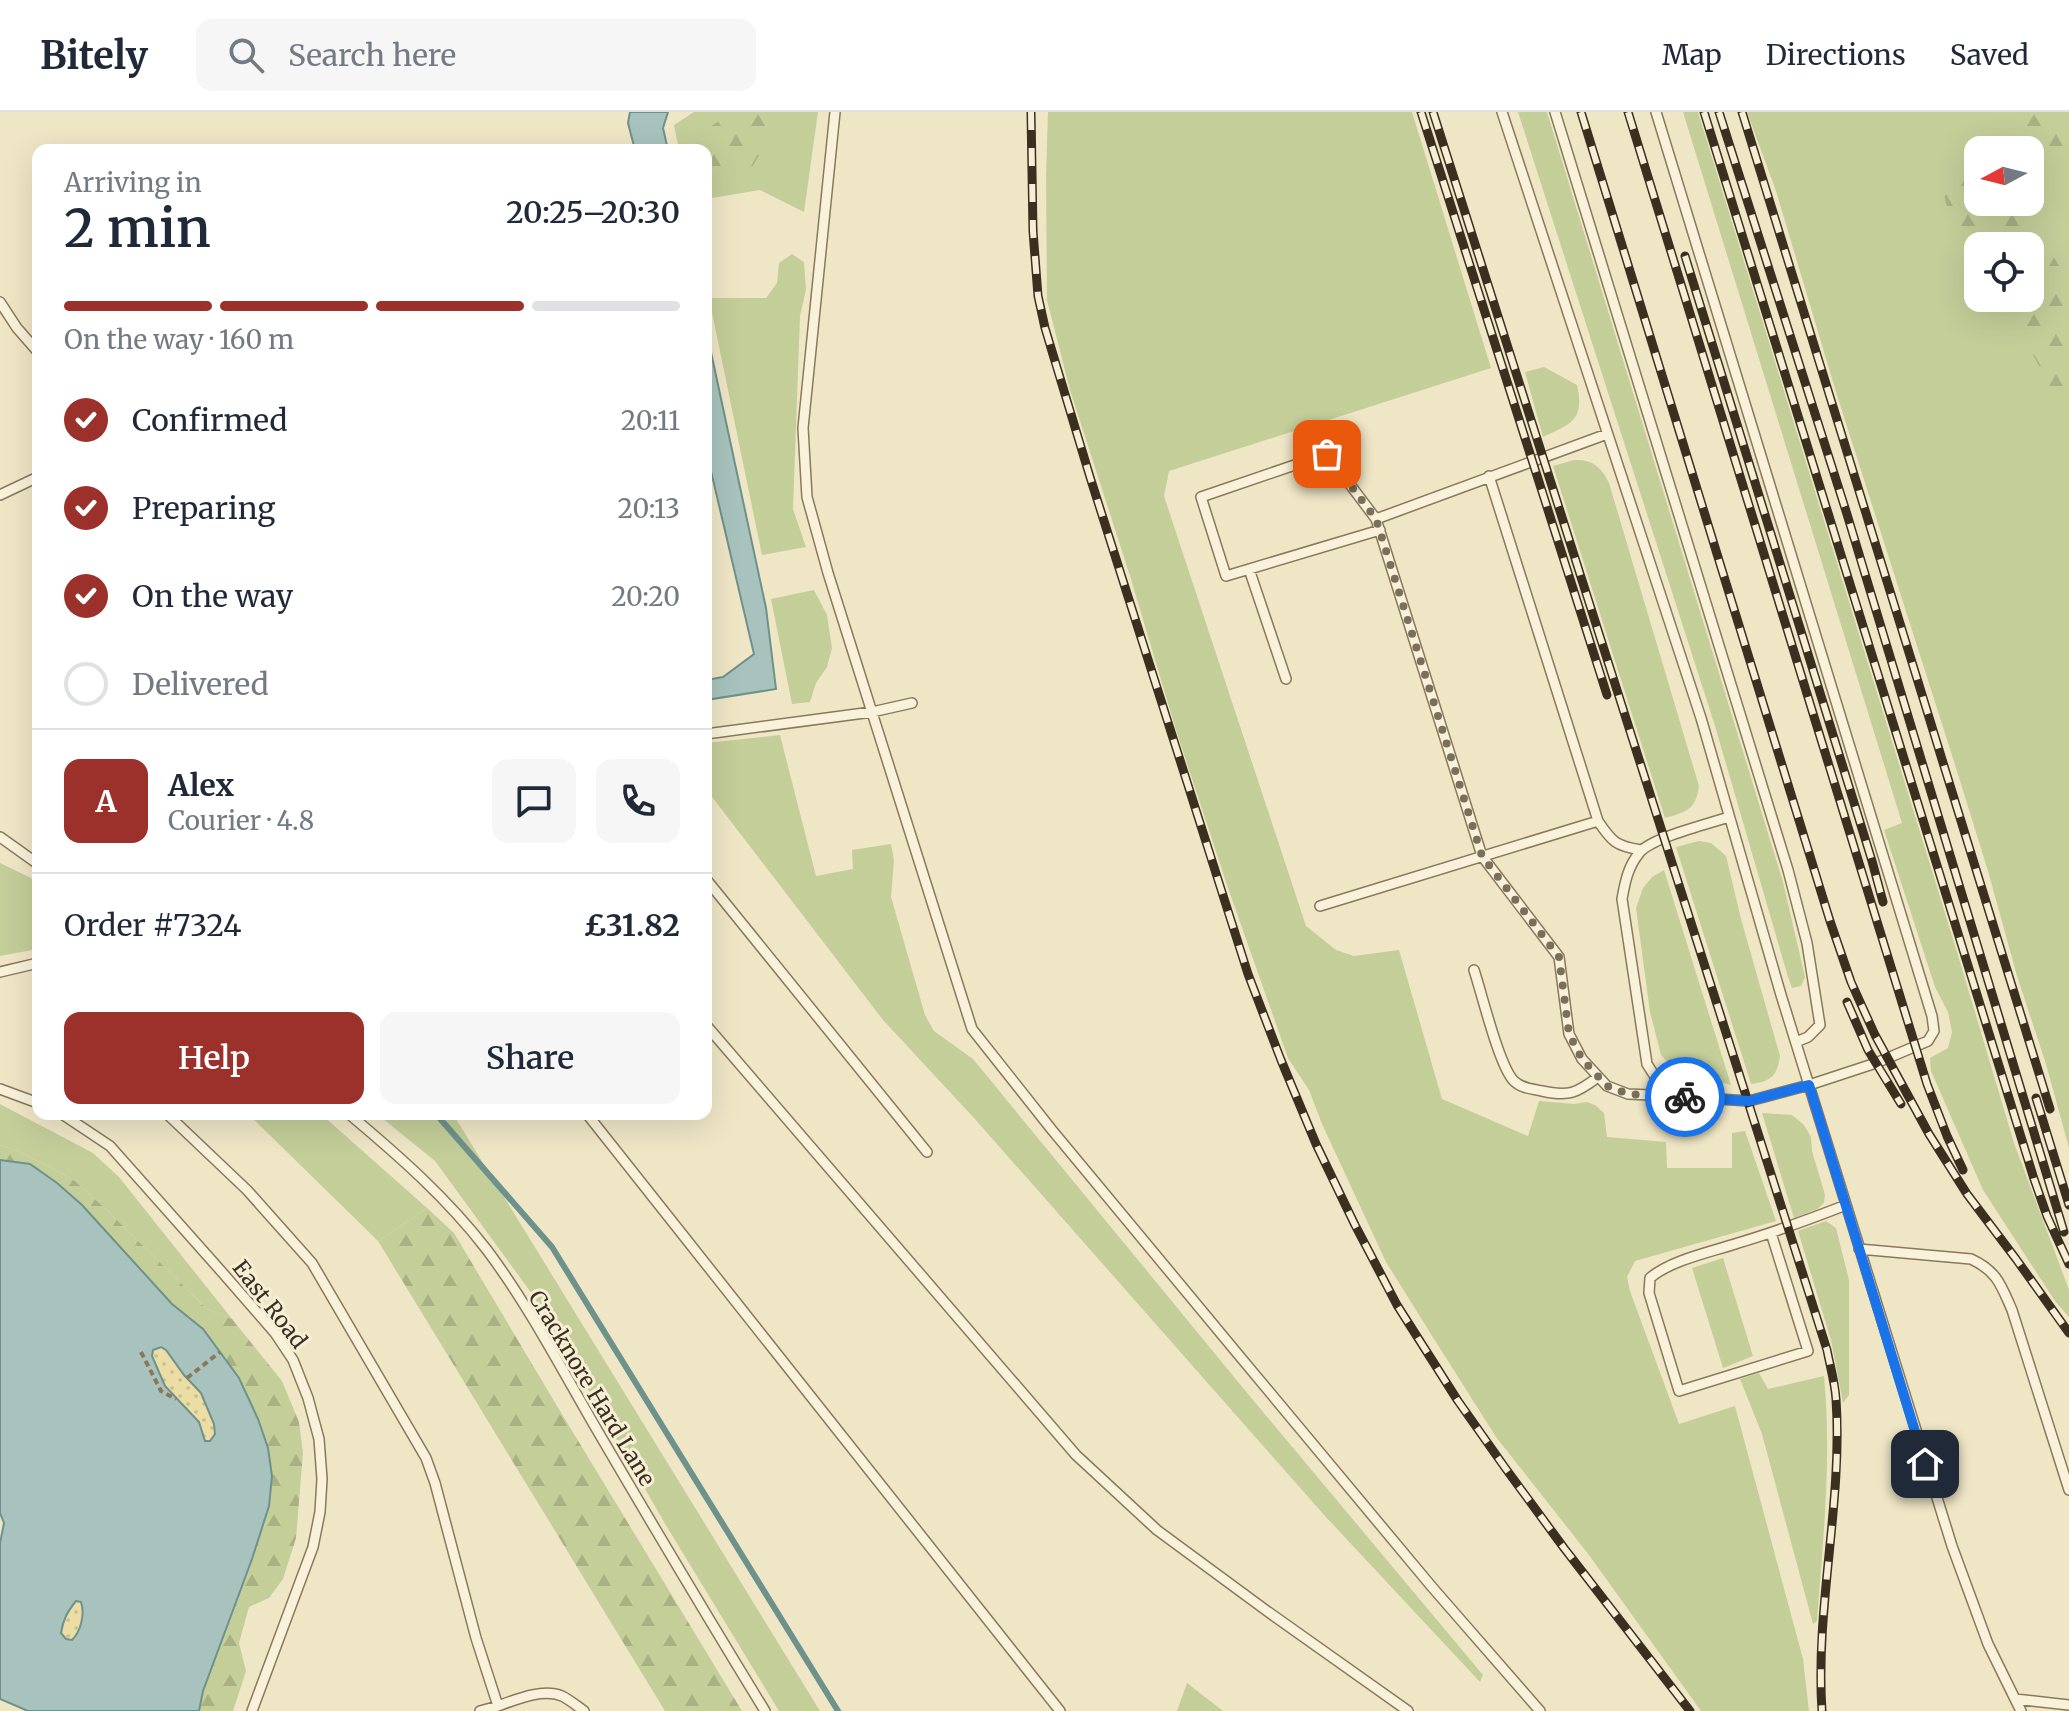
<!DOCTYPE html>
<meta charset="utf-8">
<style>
:root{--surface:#fff;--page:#f6f6f7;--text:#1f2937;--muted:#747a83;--line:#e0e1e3;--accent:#9b312a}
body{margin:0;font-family:Merriweather,serif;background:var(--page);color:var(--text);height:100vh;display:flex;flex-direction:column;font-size:30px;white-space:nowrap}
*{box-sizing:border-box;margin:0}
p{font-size:26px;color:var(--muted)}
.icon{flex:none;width:44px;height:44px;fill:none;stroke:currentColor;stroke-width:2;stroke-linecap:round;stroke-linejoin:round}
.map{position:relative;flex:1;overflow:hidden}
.drawer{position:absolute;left:32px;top:32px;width:680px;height:976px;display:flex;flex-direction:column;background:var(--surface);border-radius:16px;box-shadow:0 8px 32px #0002}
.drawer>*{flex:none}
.needle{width:52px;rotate:263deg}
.fabs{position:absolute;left:1964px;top:24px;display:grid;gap:16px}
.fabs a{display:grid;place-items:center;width:80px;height:80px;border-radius:16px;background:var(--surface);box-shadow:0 8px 32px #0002;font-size:40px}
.pin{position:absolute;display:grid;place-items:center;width:68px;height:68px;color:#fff;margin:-34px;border-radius:16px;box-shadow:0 4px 12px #0006}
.courier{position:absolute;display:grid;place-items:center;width:80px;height:80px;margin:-40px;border:6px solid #1a73e8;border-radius:50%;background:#fff;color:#222;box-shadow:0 2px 10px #0007}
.overview em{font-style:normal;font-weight:600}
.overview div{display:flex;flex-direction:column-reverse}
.overview{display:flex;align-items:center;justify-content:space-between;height:136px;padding:0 32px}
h1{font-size:52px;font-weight:600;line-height:60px}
.bar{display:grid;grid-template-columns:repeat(4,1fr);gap:12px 8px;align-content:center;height:96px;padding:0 32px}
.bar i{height:10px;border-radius:6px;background:var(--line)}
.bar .active{background:var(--accent)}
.bar p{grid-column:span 4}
.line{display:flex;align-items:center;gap:20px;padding:0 32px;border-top:2px solid var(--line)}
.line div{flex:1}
.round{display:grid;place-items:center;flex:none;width:84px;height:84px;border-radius:16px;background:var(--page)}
ol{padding:0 32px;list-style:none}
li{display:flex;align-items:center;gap:24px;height:88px}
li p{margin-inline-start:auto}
li .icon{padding:8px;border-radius:50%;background:var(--accent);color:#fff;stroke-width:4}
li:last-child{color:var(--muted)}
li i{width:44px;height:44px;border:4px solid var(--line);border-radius:50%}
.action{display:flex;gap:16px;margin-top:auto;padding:16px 32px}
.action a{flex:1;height:92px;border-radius:16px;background:var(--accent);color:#fff;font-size:32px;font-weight:600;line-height:92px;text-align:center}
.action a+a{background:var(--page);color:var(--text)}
header{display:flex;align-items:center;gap:48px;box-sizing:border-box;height:112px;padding:0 40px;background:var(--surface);border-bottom:2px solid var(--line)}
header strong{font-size:38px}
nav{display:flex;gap:44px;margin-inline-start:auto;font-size:28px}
.search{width:560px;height:72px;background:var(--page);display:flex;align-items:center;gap:20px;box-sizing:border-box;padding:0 28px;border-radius:16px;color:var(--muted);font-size:30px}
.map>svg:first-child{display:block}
.green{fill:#c4ce99;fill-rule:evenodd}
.forest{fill:url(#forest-firs)}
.sand{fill:url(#sand-dots)}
.water{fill:#a8c3bd;stroke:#6e928b;stroke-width:2;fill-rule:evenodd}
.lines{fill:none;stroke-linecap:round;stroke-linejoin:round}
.stream{stroke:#6e928b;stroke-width:6}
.lane-casing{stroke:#8b785b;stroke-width:12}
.path{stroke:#8b785b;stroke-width:4;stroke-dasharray:6 4;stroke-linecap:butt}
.lane{stroke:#f9f2da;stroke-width:9}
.rail-casing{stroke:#3b2f1f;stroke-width:9}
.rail{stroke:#f6efd6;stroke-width:6;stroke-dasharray:18;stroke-linecap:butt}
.done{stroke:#7a6f59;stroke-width:8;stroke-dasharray:0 14.4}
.route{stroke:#1a73e8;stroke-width:10}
.labels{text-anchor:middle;stroke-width:6;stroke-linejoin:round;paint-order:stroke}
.street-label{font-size:22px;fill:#3b2f1f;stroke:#f6efd6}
</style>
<header>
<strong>Bitely</strong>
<div class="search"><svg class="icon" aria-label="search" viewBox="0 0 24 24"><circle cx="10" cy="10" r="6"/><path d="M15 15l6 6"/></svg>Search here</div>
<nav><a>Map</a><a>Directions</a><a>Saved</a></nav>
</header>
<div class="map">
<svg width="2069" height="1599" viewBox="0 0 2069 1599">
<defs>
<pattern id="forest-firs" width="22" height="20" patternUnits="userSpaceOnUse" patternTransform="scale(2)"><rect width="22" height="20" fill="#c4ce99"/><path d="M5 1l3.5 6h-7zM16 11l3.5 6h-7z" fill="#a9b183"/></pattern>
<pattern id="sand-dots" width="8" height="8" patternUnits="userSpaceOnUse" patternTransform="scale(2)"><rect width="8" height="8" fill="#ebdda3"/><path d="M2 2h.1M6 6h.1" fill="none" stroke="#cabe8c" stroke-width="1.8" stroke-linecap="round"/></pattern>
</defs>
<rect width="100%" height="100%" fill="#efe6c6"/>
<path class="green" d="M 694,0 L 818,0 L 804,100 L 760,78 L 706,87 L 706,38 L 679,38 L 674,13 Z
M 1048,0 L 1412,0 L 1491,256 L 1169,359 L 1164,384 L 1306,814 L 1336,838 L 1354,844 L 1399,838 L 1442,987 L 1528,1024 L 1539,989 L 1574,992 L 1587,990 L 1595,993 L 1604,1001 L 1607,1025 L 1666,1030 L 1667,1056 L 1732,1056 L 1732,1021 L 1745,1019 L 1776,1109 L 1635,1149 L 1627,1165 L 1630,1179 L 1679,1312 L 1735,1294 L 1803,1547 L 1809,1599 L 1701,1599 L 1589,1443 L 1496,1325 L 1429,1219 L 1386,1150 L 1322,1012 L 1309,978 L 1288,946 L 1228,776 L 1176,618 L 1130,464 L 1070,278 L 1047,188 L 1046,65 Z
M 1518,0 L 1547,0 L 1783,770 L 1805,865 L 1801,874 L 1792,876 L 1788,865 L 1715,614 Z
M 1683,0 L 1698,0 L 1957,840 L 2014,1031 L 2069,1178 L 2069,1205 L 2055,1189 L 1983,1078 L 1931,959 L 1930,946 L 1948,936 L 1952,920 L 1948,900 L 1935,875 L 1884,718 L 1902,711 Z
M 1747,0 L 2069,0 L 2069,1036 L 2046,952 L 2017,864 L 1988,759 L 1956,656 L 1836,280 L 1776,79 ZM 1978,38 L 2030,38 L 2030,90 L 1978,90 ZM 1978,134 L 2030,134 L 2030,186 L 1978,186 Z
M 792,142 L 804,150 L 806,178 L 800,204 L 793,397 L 806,435 L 762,443 L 709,186 L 766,186 L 777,171 L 779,151 Z
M 1544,255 L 1577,273 C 1585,308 1571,312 1543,325 L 1525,260 Z
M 1574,348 C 1592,347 1602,355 1609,371 L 1699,674 C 1696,698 1686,700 1665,706 L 1553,354 Z
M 814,478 L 827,503 L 832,536 L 827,555 L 816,571 L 810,590 L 792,592 L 771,487 Z
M 780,623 L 816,764 L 853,757 L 852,738 L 891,732 L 894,748 L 891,785 L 925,903 L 934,919 L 973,947 L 1248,1282 L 1483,1563 L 1480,1570 L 1325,1404 L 974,1006 L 883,908 L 706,677 L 706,631 Z
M 1699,729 L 1711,731 L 1726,744 L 1741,807 L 1780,944 C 1777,964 1772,969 1751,972 L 1676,735 Z
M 0,751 L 31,766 L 38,773 L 38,837 L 0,844 Z
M 1664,758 L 1731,973 L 1675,958 L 1661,943 L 1650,900 L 1636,796 L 1643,776 L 1652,765 Z
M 0,992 L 93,1041 L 119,1065 L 232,1207 L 207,1197 L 107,1098 L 75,1069 L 19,1039 L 0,1033 Z
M 1762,1001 L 1792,1003 L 1804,1013 L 1811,1025 L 1812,1039 L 1825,1083 L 1824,1091 L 1817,1097 L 1794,1106 Z
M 248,1002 L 321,1002 L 427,1096 L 378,1129 Z
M 377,1002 L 453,1002 L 820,1599 L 779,1599 L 667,1415 L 535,1186 L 435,1049 Z
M 1826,1109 L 1836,1116 L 1849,1168 L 1849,1283 L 1843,1291 L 1831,1228 L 1798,1119 Z
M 1723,1146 L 1753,1244 L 1723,1256 L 1692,1156 Z
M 1759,1261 L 1768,1277 L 1824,1264 C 1832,1346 1823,1427 1817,1509 L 1813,1512 L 1762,1322 L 1740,1267 Z
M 1187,1571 L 1223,1599 L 1177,1599 Z"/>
<path class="forest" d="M 733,0 L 785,0 L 752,55 L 730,65 L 706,64 L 706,38 L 696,38 L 697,28 L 708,16 Z
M 2006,0 L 2058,0 L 2069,30 L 2069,36 L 2042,50 Z
M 1978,60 L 1978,90 L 2020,90 L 2069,170 L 2069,309 L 2002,186 L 2030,186 L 2030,134 L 1978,134 L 1978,141 L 1949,104 L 1943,78 L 1948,69 Z
M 0,1033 L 19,1039 L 75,1069 L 107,1098 L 207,1197 L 232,1207 L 282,1269 L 299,1310 L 303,1341 L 296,1426 L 283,1467 L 269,1486 L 249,1495 L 239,1531 L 246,1559 L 233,1599 L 199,1599 L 203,1580 L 252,1447 L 269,1394 L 268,1336 L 258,1307 L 239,1266 L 203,1217 L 172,1192 L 145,1162 L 30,1052 L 0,1048 Z
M 427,1096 L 454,1121 L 557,1294 L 742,1599 L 665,1599 L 378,1129 Z"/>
<path class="sand" d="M 161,1235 L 166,1238 L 184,1263 L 201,1281 L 214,1312 L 215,1323 L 210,1329 L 205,1329 L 199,1310 L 165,1274 L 152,1244 L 153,1238 Z
M 77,1489 L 81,1490 C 85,1502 81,1519 72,1528 L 66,1527 L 61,1521 C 63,1507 68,1499 77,1489 Z"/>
<path class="water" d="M 630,0 L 668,0 L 663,16 L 668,38 L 635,38 L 628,11 Z
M 706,217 L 766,496 L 776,577 L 706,588 L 706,568 L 723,565 L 754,542 L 706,338 Z
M 0,1048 L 30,1052 L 57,1071 L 82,1093 L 172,1192 L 203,1217 L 239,1266 L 258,1307 L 268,1336 L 272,1364 L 269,1394 L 252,1447 L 203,1579 L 199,1599 L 28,1599 L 0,1587 L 0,1431 L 4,1411 L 0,1401 ZM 161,1235 L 166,1238 L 184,1263 L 201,1281 L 214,1312 L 215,1322 L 210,1329 L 205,1329 L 199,1310 L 165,1274 L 152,1244 L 153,1238 ZM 76,1489 L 81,1490 C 85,1502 81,1519 72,1528 L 66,1527 L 61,1521 C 63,1508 67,1500 76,1489 Z"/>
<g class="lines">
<path class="stream" d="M 436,1002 L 552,1135 L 838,1599"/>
<defs>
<path id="lane" d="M 835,0 L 803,316 L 807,385 L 828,461 L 972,917 L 1052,1018 L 1237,1241 L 1432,1475 L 1540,1599
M 1502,0 L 1701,606 L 1781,883 L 1952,1434 L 1988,1532 L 2015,1587 L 2069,1593
M 1555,0 L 1788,758 L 1807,831 L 1820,913 L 1808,925 L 1796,930
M 1656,0 L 1932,904 L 1934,919 L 1928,929 L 1876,951 L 1809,973 L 1749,989 L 1671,984 L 1659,971 L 1647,952 L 1622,787 C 1625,770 1628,754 1640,740 C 1654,725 1708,712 1729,705
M 0,190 L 17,216 L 38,240
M 1607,322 L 1376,407 L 1482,744 L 1559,845 L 1569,922 L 1582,947 L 1607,974 L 1628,982 L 1671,984
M 0,383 L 38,365
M 1376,407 L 1327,342 L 1201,385 L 1226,464 L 1380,418
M 1249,457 L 1286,567
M 706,622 L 872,600 L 912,591
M 1598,709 C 1612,730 1616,734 1641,738
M 0,725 L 38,752
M 706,767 L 927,1040
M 1320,794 L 1598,709 L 1489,364
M 1474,858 C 1482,882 1499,954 1514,969 C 1521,976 1532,977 1542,979 C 1569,985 1577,981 1598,965
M 0,860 L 38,851
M 706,913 L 1076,1343 L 1157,1418 L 1267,1499 L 1408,1599
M 0,977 L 38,991
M 62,1002 L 110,1034 L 221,1159 L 275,1221 L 293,1248 L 308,1286 L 319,1327 L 322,1367 L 320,1400 L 313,1435 L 252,1599
M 167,1002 L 247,1078 L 312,1151 L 426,1346 L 435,1371 L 476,1526 L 498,1594 L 480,1599
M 349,1002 C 399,1044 447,1086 487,1138 C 529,1194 562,1258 597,1318 C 652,1412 708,1506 765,1599
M 587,1002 L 1060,1599
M 1771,1121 L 1808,1239 L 1679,1279 L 1649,1181 L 1650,1166 C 1671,1148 1711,1140 1738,1131 C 1775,1120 1810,1107 1846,1093
M 1859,1137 L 1971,1147 C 1997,1159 2001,1173 2012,1198 L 2069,1378
M 2015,1587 L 2021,1599
M 498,1594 C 517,1587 543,1576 562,1584 C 570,1588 577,1594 584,1599"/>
</defs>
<use href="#lane" class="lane-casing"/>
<path class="path" d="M 141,1240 L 161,1279 L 176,1287
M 187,1266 L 220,1240"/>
<use href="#lane" class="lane"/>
<defs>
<path id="rail" d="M 1031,0 L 1033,119 L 1038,184 L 1045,216 L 1090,365 L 1248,862 L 1281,948 L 1316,1032 L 1355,1113 L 1397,1193 L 1458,1289 L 1506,1357 L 1564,1436 L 1690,1599
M 1421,0 L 1607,583
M 1433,0 L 1827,1238 C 1830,1254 1835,1271 1836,1287 C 1843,1391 1815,1495 1822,1599
M 1581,0 L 1830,809 L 1851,870 L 1875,923 L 1929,1022 L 1967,1082 L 2016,1147 L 2069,1221
M 1628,0 L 1927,972 L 1947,1024 L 1963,1058
M 1704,0 L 2034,1067 L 2047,1104 L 2069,1152
M 1719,0 L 1846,399 L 2064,1120
M 1742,0 L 2050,997
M 1685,144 L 1872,749 L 1883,790
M 1847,890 L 1868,938 L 1901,992
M 2036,986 L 2069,1093"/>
</defs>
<use href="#rail" class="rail-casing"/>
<use href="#rail" class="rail"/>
</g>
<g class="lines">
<path class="done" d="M 1327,342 L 1376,407 L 1482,744 L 1559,845 L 1569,922 L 1582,947 L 1607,974 L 1628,982 L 1685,985"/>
<path class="route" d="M 1685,985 L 1749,989 L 1809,973 L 1925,1352"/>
</g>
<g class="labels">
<g class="street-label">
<text transform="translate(270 1192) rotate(52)" y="8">East Road</text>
<text transform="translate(592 1276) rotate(59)" y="8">Cracknore Hard Lane</text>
</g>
</g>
</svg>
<div class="fabs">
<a><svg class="needle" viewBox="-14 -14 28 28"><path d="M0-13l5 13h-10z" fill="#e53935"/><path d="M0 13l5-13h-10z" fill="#747a83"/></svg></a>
<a><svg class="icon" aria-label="locate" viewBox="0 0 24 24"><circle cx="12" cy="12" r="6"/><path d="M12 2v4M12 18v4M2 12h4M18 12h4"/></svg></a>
</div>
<div class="pin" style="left:1327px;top:342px;background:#ea580c"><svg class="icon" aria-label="bag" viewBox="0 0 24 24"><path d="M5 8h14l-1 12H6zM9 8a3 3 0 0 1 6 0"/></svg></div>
<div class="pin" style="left:1925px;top:1352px;background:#1f2937"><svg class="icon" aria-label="home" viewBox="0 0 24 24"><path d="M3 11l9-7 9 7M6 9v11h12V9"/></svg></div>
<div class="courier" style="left:1685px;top:985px"><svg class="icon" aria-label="bike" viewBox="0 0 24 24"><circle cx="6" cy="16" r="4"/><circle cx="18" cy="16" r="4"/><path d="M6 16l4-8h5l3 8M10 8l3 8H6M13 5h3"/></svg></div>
<section class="drawer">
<div class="overview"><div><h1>2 min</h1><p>Arriving in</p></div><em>20:25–20:30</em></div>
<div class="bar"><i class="active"></i><i class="active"></i><i class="active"></i><i></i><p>On the way · 160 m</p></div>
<ol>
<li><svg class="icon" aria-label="check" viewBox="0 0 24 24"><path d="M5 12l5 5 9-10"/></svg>Confirmed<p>20:11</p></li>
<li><svg class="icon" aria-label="check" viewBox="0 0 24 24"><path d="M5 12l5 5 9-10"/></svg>Preparing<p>20:13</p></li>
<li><svg class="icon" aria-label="check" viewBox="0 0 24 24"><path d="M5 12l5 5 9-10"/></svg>On the way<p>20:20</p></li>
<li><i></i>Delivered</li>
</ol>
<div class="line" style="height:144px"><b class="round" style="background:var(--accent);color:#fff">A</b><div><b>Alex</b><p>Courier · 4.8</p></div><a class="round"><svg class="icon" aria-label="chat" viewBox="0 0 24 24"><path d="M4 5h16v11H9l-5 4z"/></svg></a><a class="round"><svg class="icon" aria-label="phone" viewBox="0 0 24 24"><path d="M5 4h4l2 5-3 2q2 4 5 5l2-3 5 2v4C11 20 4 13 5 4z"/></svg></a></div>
<div class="line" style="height:104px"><div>Order #7324</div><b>£31.82</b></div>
<div class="action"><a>Help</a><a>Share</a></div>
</section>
</div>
